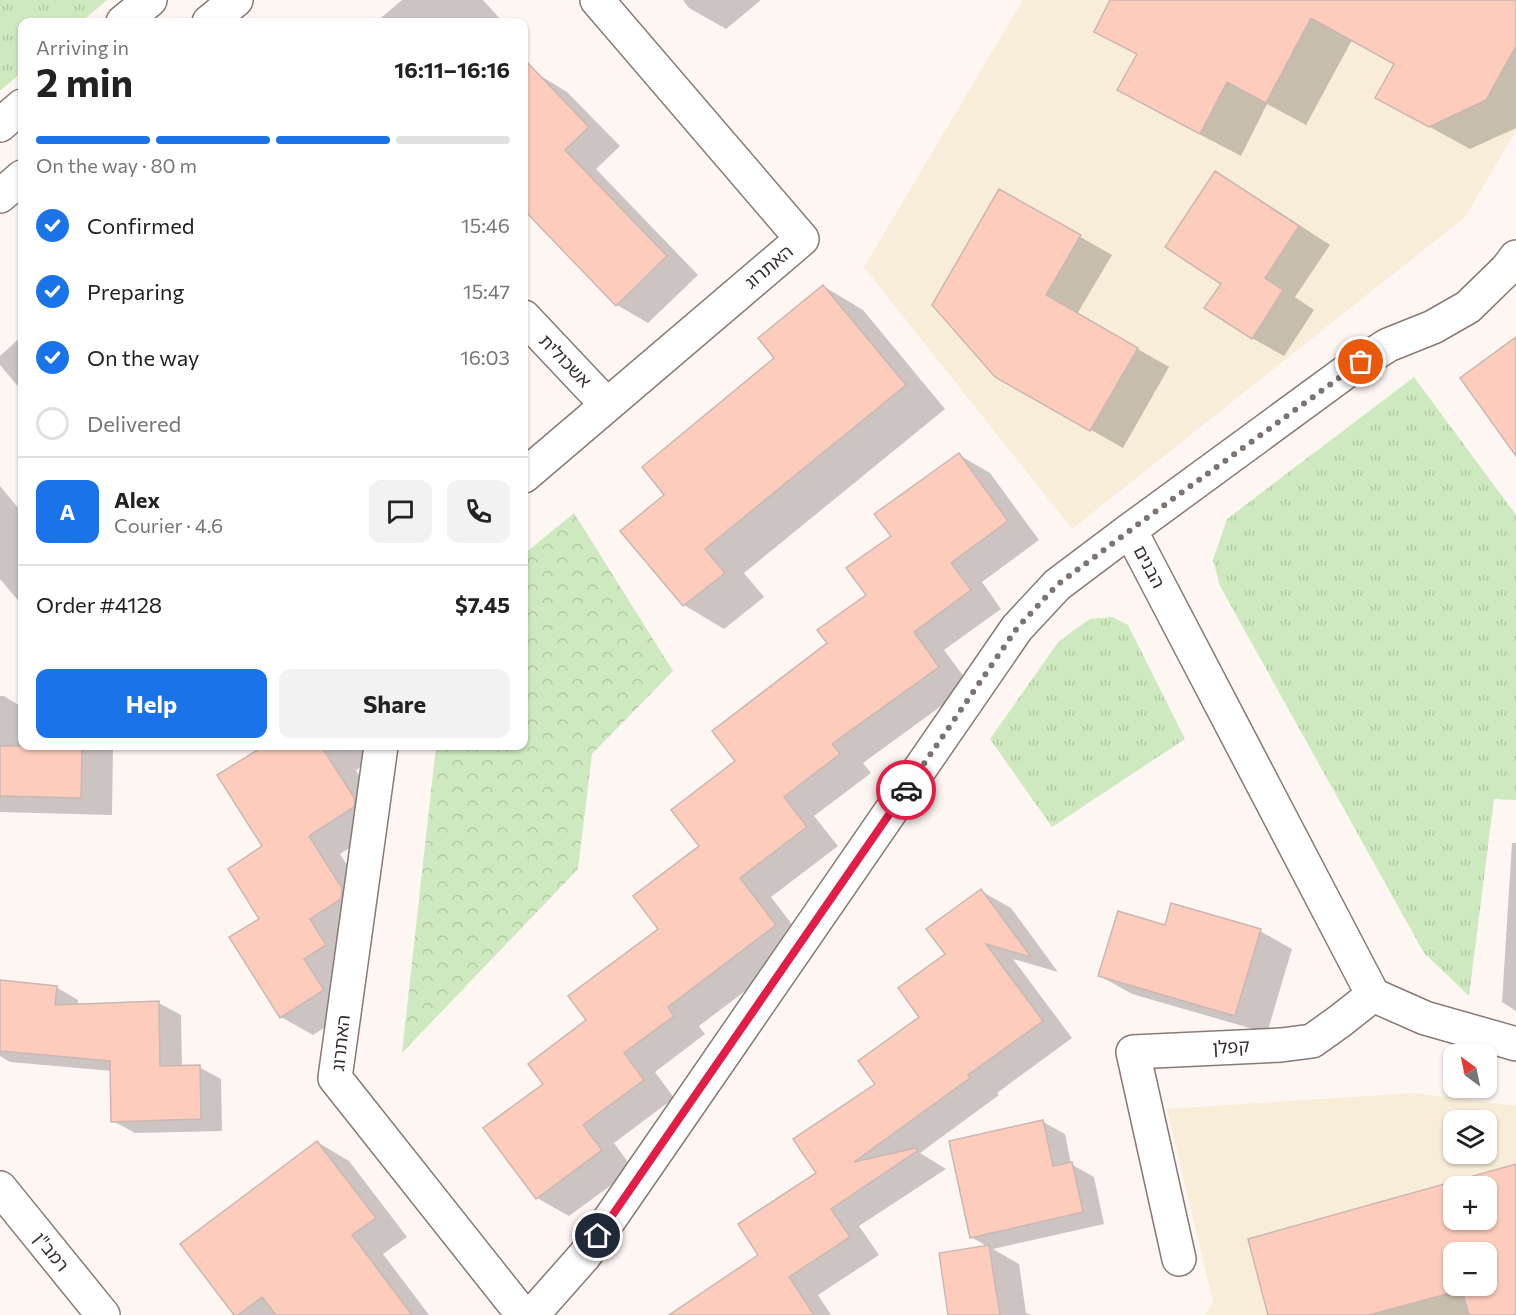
<!DOCTYPE html>
<meta charset="utf-8">
<style>
:root{--surface:#fff;--page:#f2f2f2;--text:#222;--muted:#767676;--line:#e0e0e0;--accent:#1a73e8}
body{margin:0;font-family:Commissioner,"Noto Sans Hebrew",sans-serif;background:var(--page);color:var(--text);height:100vh;display:flex;flex-direction:column;font-size:22px;white-space:nowrap}
*{box-sizing:border-box;margin:0}
p{font-size:20px;color:var(--muted)}
.icon{flex:none;width:33px;height:33px;fill:none;stroke:currentColor;stroke-width:2;stroke-linecap:round;stroke-linejoin:round}
.map{position:relative;flex:1;overflow:hidden}
.panel{position:absolute;left:18px;top:18px;width:510px;height:732px;display:flex;flex-direction:column;background:var(--surface);border-radius:12px;box-shadow:0 2px 4px #0004}
.panel>*{flex:none}
.needle{width:39px;rotate:327deg}
.tools{position:absolute;left:1443px;top:1044px;display:grid;gap:12px}
.tools a{display:grid;place-items:center;width:54px;height:54px;border-radius:12px;background:var(--surface);box-shadow:0 2px 4px #0004;font-size:30px}
.pin{position:absolute;display:grid;place-items:center;width:51px;height:51px;color:#fff;margin:-26px;border:3px solid #fff;border-radius:50%;box-shadow:0 2px 6px #0007}
.courier{position:absolute;display:grid;place-items:center;width:60px;height:60px;margin:-30px;border:4px solid #e11d48;border-radius:50%;background:#fff;color:#222;box-shadow:0 2px 8px #0007}
.head em{font-style:normal;font-weight:700}
.head div{display:flex;flex-direction:column-reverse}
.head{display:flex;align-items:center;justify-content:space-between;height:102px;padding:0 18px}
h1{font-size:39px;font-weight:700;line-height:45px}
.bar{display:grid;grid-template-columns:repeat(4,1fr);gap:9px 6px;align-content:center;height:72px;padding:0 18px}
.bar i{height:8px;border-radius:4px;background:var(--line)}
.bar .on{background:var(--accent)}
.bar p{grid-column:span 4}
.line{display:flex;align-items:center;gap:15px;padding:0 18px;border-top:2px solid var(--line)}
.line div{flex:1}
.round{display:grid;place-items:center;flex:none;width:63px;height:63px;border-radius:12px;background:var(--page)}
ol{padding:0 18px;list-style:none}
li{display:flex;align-items:center;gap:18px;height:66px}
li p{margin-inline-start:auto}
li .icon{padding:6px;border-radius:50%;background:var(--accent);color:#fff;stroke-width:4}
li:last-child{color:var(--muted)}
li i{width:33px;height:33px;border:3px solid var(--line);border-radius:50%}
.primary-button{display:flex;gap:12px;margin-top:auto;padding:12px 18px}
.primary-button a{flex:1;height:69px;border-radius:12px;background:var(--accent);color:#fff;font-size:24px;font-weight:700;line-height:69px;text-align:center}
.primary-button a+a{background:var(--page);color:var(--text)}
.map>svg:first-child{display:block}
.education{fill:#f8edd8;fill-rule:evenodd}
.forest{fill:url(#forest-crowns)}
.park{fill:url(#park-tufts)}
.shadow{fill:#0003;fill-rule:evenodd}
.building{fill:#fdccbd;stroke:#cab7b2;stroke-width:1.5;fill-rule:evenodd}
.lines{fill:none;stroke-linecap:round;stroke-linejoin:round}
.minor-casing{stroke:#897973;stroke-width:36}
.minor{stroke:#fff;stroke-width:33}
.done{stroke:#7b7471;stroke-width:6;stroke-dasharray:0 10.8}
.route{stroke:#e11d48;stroke-width:8}
.labels{text-anchor:middle;stroke-width:4.5;stroke-linejoin:round;paint-order:stroke}
.street-label{font-size:18px;fill:#352e2b;stroke:#fff}
</style>
<div class="map">
<svg width="1516" height="1315" viewBox="0 0 1516 1315">
<defs>
<pattern id="forest-crowns" width="20" height="18" patternUnits="userSpaceOnUse" patternTransform="scale(1.5)"><rect width="20" height="18" fill="#cee9bf"/><path d="M2 6a3 3 0 1 1 6 0M12 15a3 3 0 1 1 6 0" fill="none" stroke="#b2c8a4"/></pattern>
<pattern id="park-tufts" width="24" height="20" patternUnits="userSpaceOnUse" patternTransform="scale(1.5)"><rect width="24" height="20" fill="#cee9bf"/><path d="M3 7l-1-3M5 7V3M7 7l1-3M15 17l-1-3M17 17v-4M19 17l1-3" fill="none" stroke="#b2c8a4"/></pattern>
</defs>
<rect width="100%" height="100%" fill="#fef6f3"/>
<path class="education" d="M 1023,0 L 1516,0 L 1516,131 L 1465,217 L 1072,529 L 864,267 Z
M 1414,1093 L 1516,1106 L 1516,1315 L 1205,1315 L 1213,1302 L 1167,1109 ZM 1454,1120 L 1486,1120 L 1486,1154 L 1454,1154 ZM 1454,1186 L 1486,1186 L 1486,1220 L 1454,1220 ZM 1454,1252 L 1486,1252 L 1486,1286 L 1454,1286 Z"/>
<path class="forest" d="M 574,513 L 673,671 L 592,754 L 578,869 L 402,1053 L 436,746 L 524,746 L 524,554 Z"/>
<path class="park" d="M 0,0 L 107,0 L 81,22 L 22,22 L 22,72 L 0,91 Z
M 1414,377 L 1516,515 L 1516,800 L 1494,799 L 1469,996 L 1424,953 L 1220,586 L 1213,560 L 1227,519 Z
M 1112,617 L 1128,625 L 1185,739 L 1052,827 L 990,739 L 1059,641 L 1090,619 Z"/>
<path class="shadow" d="M 402,0 L 483,0 L 503,22 L 376,22 Z
M 683,0 L 761,0 L 726,29 L 689,8 Z
M 1112,0 L 1516,0 L 1516,128 L 1470,149 L 1417,120 L 1396,64 L 1352,40 L 1306,125 L 1267,104 L 1241,156 L 1159,113 L 1119,90 L 1138,55 L 1096,31 Z
M 536,73 L 567,92 L 620,146 L 596,169 L 698,275 L 648,323 L 617,305 L 524,208 L 524,85 Z
M 1216,173 L 1247,191 L 1330,245 L 1295,297 L 1314,310 L 1284,356 L 1252,338 L 1223,283 Z
M 1000,191 L 1112,255 L 1077,314 L 1169,367 L 1123,448 L 996,376 Z
M 823,286 L 863,310 L 945,409 L 744,573 L 764,597 L 724,629 L 684,605 L 622,531 L 666,495 L 776,358 Z
M 22,336 L 22,391 L 0,365 L 0,356 Z
M 959,455 L 990,473 L 1039,540 L 982,582 L 1001,609 L 944,650 L 970,685 L 863,763 L 871,773 L 814,816 L 838,846 L 771,897 L 807,944 L 699,1026 L 705,1034 L 655,1072 L 674,1098 L 614,1143 L 633,1169 L 569,1216 L 537,1198 L 545,1084 L 589,1020 L 661,929 L 702,846 L 737,761 L 868,595 L 893,536 Z
M 0,486 L 19,509 L 22,507 L 22,605 L 0,579 Z
M 0,696 L 4,696 L 22,707 L 22,746 L 113,746 L 112,815 L 0,812 Z
M 266,746 L 395,746 L 356,770 L 386,818 L 385,825 L 340,854 L 374,908 L 354,1009 L 313,1035 L 281,1017 L 261,919 L 264,847 L 219,775 Z
M 1512,843 L 1516,843 L 1516,1011 L 1502,1002 Z
M 981,891 L 1011,908 L 1058,972 L 1013,959 L 1072,1038 L 997,1093 L 999,1095 L 920,1153 L 946,1169 L 859,1226 L 879,1255 L 818,1295 L 831,1315 L 681,1315 L 760,1256 L 878,1084 L 921,1017 L 947,954 Z
M 1166,927 L 1260,931 L 1292,949 L 1267,1033 L 1132,994 L 1100,976 Z
M 0,981 L 56,987 L 78,1000 L 78,1006 L 159,1003 L 181,1015 L 182,1067 L 199,1067 L 221,1079 L 222,1131 L 135,1133 L 113,1121 L 112,1071 L 10,1062 L 0,1056 Z
M 1043,1122 L 1065,1134 L 1071,1164 L 1094,1177 L 1104,1224 L 993,1249 L 1019,1264 L 1026,1313 L 1031,1315 L 949,1315 L 988,1247 L 971,1237 Z
M 317,1142 L 349,1161 L 407,1237 L 383,1254 L 429,1315 L 235,1315 Z
M 1516,1169 L 1516,1315 L 1270,1315 L 1249,1240 ZM 1454,1186 L 1486,1186 L 1486,1220 L 1454,1220 ZM 1454,1252 L 1486,1252 L 1486,1286 L 1454,1286 Z"/>
<path class="building" d="M 1110,0 L 1516,0 L 1516,46 L 1486,100 L 1429,127 L 1375,98 L 1394,64 L 1311,18 L 1266,103 L 1227,82 L 1200,134 L 1117,90 L 1137,54 L 1094,32 Z
M 524,59 L 589,127 L 565,150 L 667,256 L 616,306 L 524,210 Z
M 1215,171 L 1299,226 L 1265,278 L 1283,290 L 1252,339 L 1204,308 L 1221,284 L 1165,247 Z
M 999,189 L 1081,235 L 1046,295 L 1138,348 L 1090,431 L 995,377 L 932,305 Z
M 823,285 L 906,385 L 705,549 L 725,573 L 683,606 L 620,531 L 664,495 L 642,467 L 774,358 L 758,338 Z
M 1516,337 L 1516,456 L 1460,378 Z
M 959,453 L 1008,521 L 951,563 L 971,590 L 914,632 L 939,667 L 832,744 L 840,754 L 784,797 L 807,827 L 740,878 L 776,925 L 668,1007 L 674,1016 L 624,1053 L 644,1080 L 583,1125 L 602,1150 L 536,1199 L 483,1128 L 543,1084 L 528,1064 L 586,1020 L 568,996 L 658,929 L 633,896 L 699,846 L 671,810 L 735,761 L 712,731 L 827,643 L 817,630 L 866,595 L 846,568 L 891,536 L 874,514 Z
M 0,746 L 82,746 L 81,798 L 0,796 Z
M 264,746 L 321,746 L 355,799 L 354,807 L 309,836 L 342,888 L 341,899 L 310,919 L 326,945 L 304,959 L 324,990 L 280,1018 L 229,937 L 259,919 L 228,869 L 262,846 L 217,775 Z
M 981,889 L 1031,957 L 986,944 L 1043,1021 L 968,1075 L 970,1078 L 854,1162 L 916,1148 L 917,1151 L 831,1209 L 850,1237 L 789,1277 L 814,1315 L 669,1315 L 758,1255 L 738,1224 L 816,1173 L 793,1139 L 875,1084 L 858,1061 L 919,1017 L 898,988 L 945,954 L 926,929 Z
M 1171,903 L 1261,929 L 1235,1016 L 1098,976 L 1118,911 L 1165,925 Z
M 0,980 L 57,986 L 55,1005 L 159,1001 L 160,1066 L 200,1065 L 201,1119 L 111,1122 L 110,1061 L 0,1051 Z
M 1043,1120 L 1053,1166 L 1072,1162 L 1083,1212 L 970,1238 L 949,1141 Z
M 317,1141 L 376,1218 L 352,1235 L 412,1315 L 276,1315 L 262,1297 L 238,1315 L 234,1315 L 180,1244 Z
M 1516,1164 L 1516,1315 L 1469,1315 L 1462,1290 L 1369,1315 L 1268,1315 L 1248,1239 ZM 1454,1186 L 1486,1186 L 1486,1220 L 1454,1220 ZM 1454,1252 L 1486,1252 L 1486,1286 L 1454,1286 Z
M 989,1245 L 1000,1315 L 948,1315 L 939,1253 Z"/>
<g class="lines">
<defs>
<path id="minor" d="M 123,22 L 150,0
M 209,22 L 236,0
M 0,125 L 22,106
M 0,196 L 22,177
M 524,317 L 607,405
M 524,476 L 802,239 L 597,0
M 1130,530 L 1373,995
M 381,746 L 335,1078 L 523,1315
M 0,1188 L 103,1315
M 1179,1259 L 1133,1052 L 1281,1045 L 1312,1041 L 1340,1021 L 1373,995 L 1425,1018 L 1516,1044
M 532,1315 L 585,1255 L 1017,628 L 1057,585 L 1130,530 L 1347,371 L 1388,345 L 1433,327 L 1468,307 L 1507,269 L 1516,257"/>
</defs>
<use href="#minor" class="minor-casing"/>
<use href="#minor" class="minor"/>
</g>
<g class="lines">
<path class="done" d="M 906,790 L 1017,628 L 1057,585 L 1148,517 L 1361,362"/>
<path class="route" d="M 598,1236 L 906,790"/>
</g>
<g class="labels">
<g class="street-label">
<text transform="translate(769 267) rotate(-40)" y="6">האתרוג</text>
<text transform="translate(565 361) rotate(46)" y="6">אשכולית</text>
<text transform="translate(1149 567) rotate(62)" y="6">הבנים</text>
<text transform="translate(341 1043) rotate(-84)" y="6">האתרוג</text>
<text transform="translate(1231 1047) rotate(-3)" y="6">קפלן</text>
<text transform="translate(51 1252) rotate(51)" y="6">רמב"ן</text>
</g>
</g>
</svg>
<div class="tools">
<a><svg class="needle" viewBox="-14 -14 28 28"><path d="M0-13l5 13h-10z" fill="#e53935"/><path d="M0 13l5-13h-10z" fill="#767676"/></svg></a>
<a><svg class="icon" aria-label="layers" viewBox="0 0 24 24"><path d="M12 4l9 5-9 5-9-5zM3 14l9 5 9-5"/></svg></a>
<a>+</a>
<a>−</a>
</div>
<div class="pin" style="left:1361px;top:362px;background:#ea580c"><svg class="icon" aria-label="bag" viewBox="0 0 24 24"><path d="M5 8h14l-1 12H6zM9 8a3 3 0 0 1 6 0"/></svg></div>
<div class="pin" style="left:598px;top:1236px;background:#1f2937"><svg class="icon" aria-label="home" viewBox="0 0 24 24"><path d="M3 11l9-7 9 7M6 9v11h12V9"/></svg></div>
<div class="courier" style="left:906px;top:790px"><svg class="icon" aria-label="car" viewBox="0 0 24 24"><path d="M5 17H2v-5l4-1 3-4h7l3 4 3 1v5h-3M9 17h6M6 11h13"/><circle cx="7" cy="17" r="2"/><circle cx="17" cy="17" r="2"/></svg></div>
<section class="panel">
<div class="head"><div><h1>2 min</h1><p>Arriving in</p></div><em>16:11–16:16</em></div>
<div class="bar"><i class="on"></i><i class="on"></i><i class="on"></i><i></i><p>On the way · 80 m</p></div>
<ol>
<li><svg class="icon" aria-label="check" viewBox="0 0 24 24"><path d="M5 12l5 5 9-10"/></svg>Confirmed<p>15:46</p></li>
<li><svg class="icon" aria-label="check" viewBox="0 0 24 24"><path d="M5 12l5 5 9-10"/></svg>Preparing<p>15:47</p></li>
<li><svg class="icon" aria-label="check" viewBox="0 0 24 24"><path d="M5 12l5 5 9-10"/></svg>On the way<p>16:03</p></li>
<li><i></i>Delivered</li>
</ol>
<div class="line" style="height:108px"><b class="round" style="background:var(--accent);color:#fff">A</b><div><b>Alex</b><p>Courier · 4.6</p></div><a class="round"><svg class="icon" aria-label="chat" viewBox="0 0 24 24"><path d="M4 5h16v11H9l-5 4z"/></svg></a><a class="round"><svg class="icon" aria-label="phone" viewBox="0 0 24 24"><path d="M5 4h4l2 5-3 2q2 4 5 5l2-3 5 2v4C11 20 4 13 5 4z"/></svg></a></div>
<div class="line" style="height:78px"><div>Order #4128</div><b>$7.45</b></div>
<div class="primary-button"><a>Help</a><a>Share</a></div>
</section>
</div>
